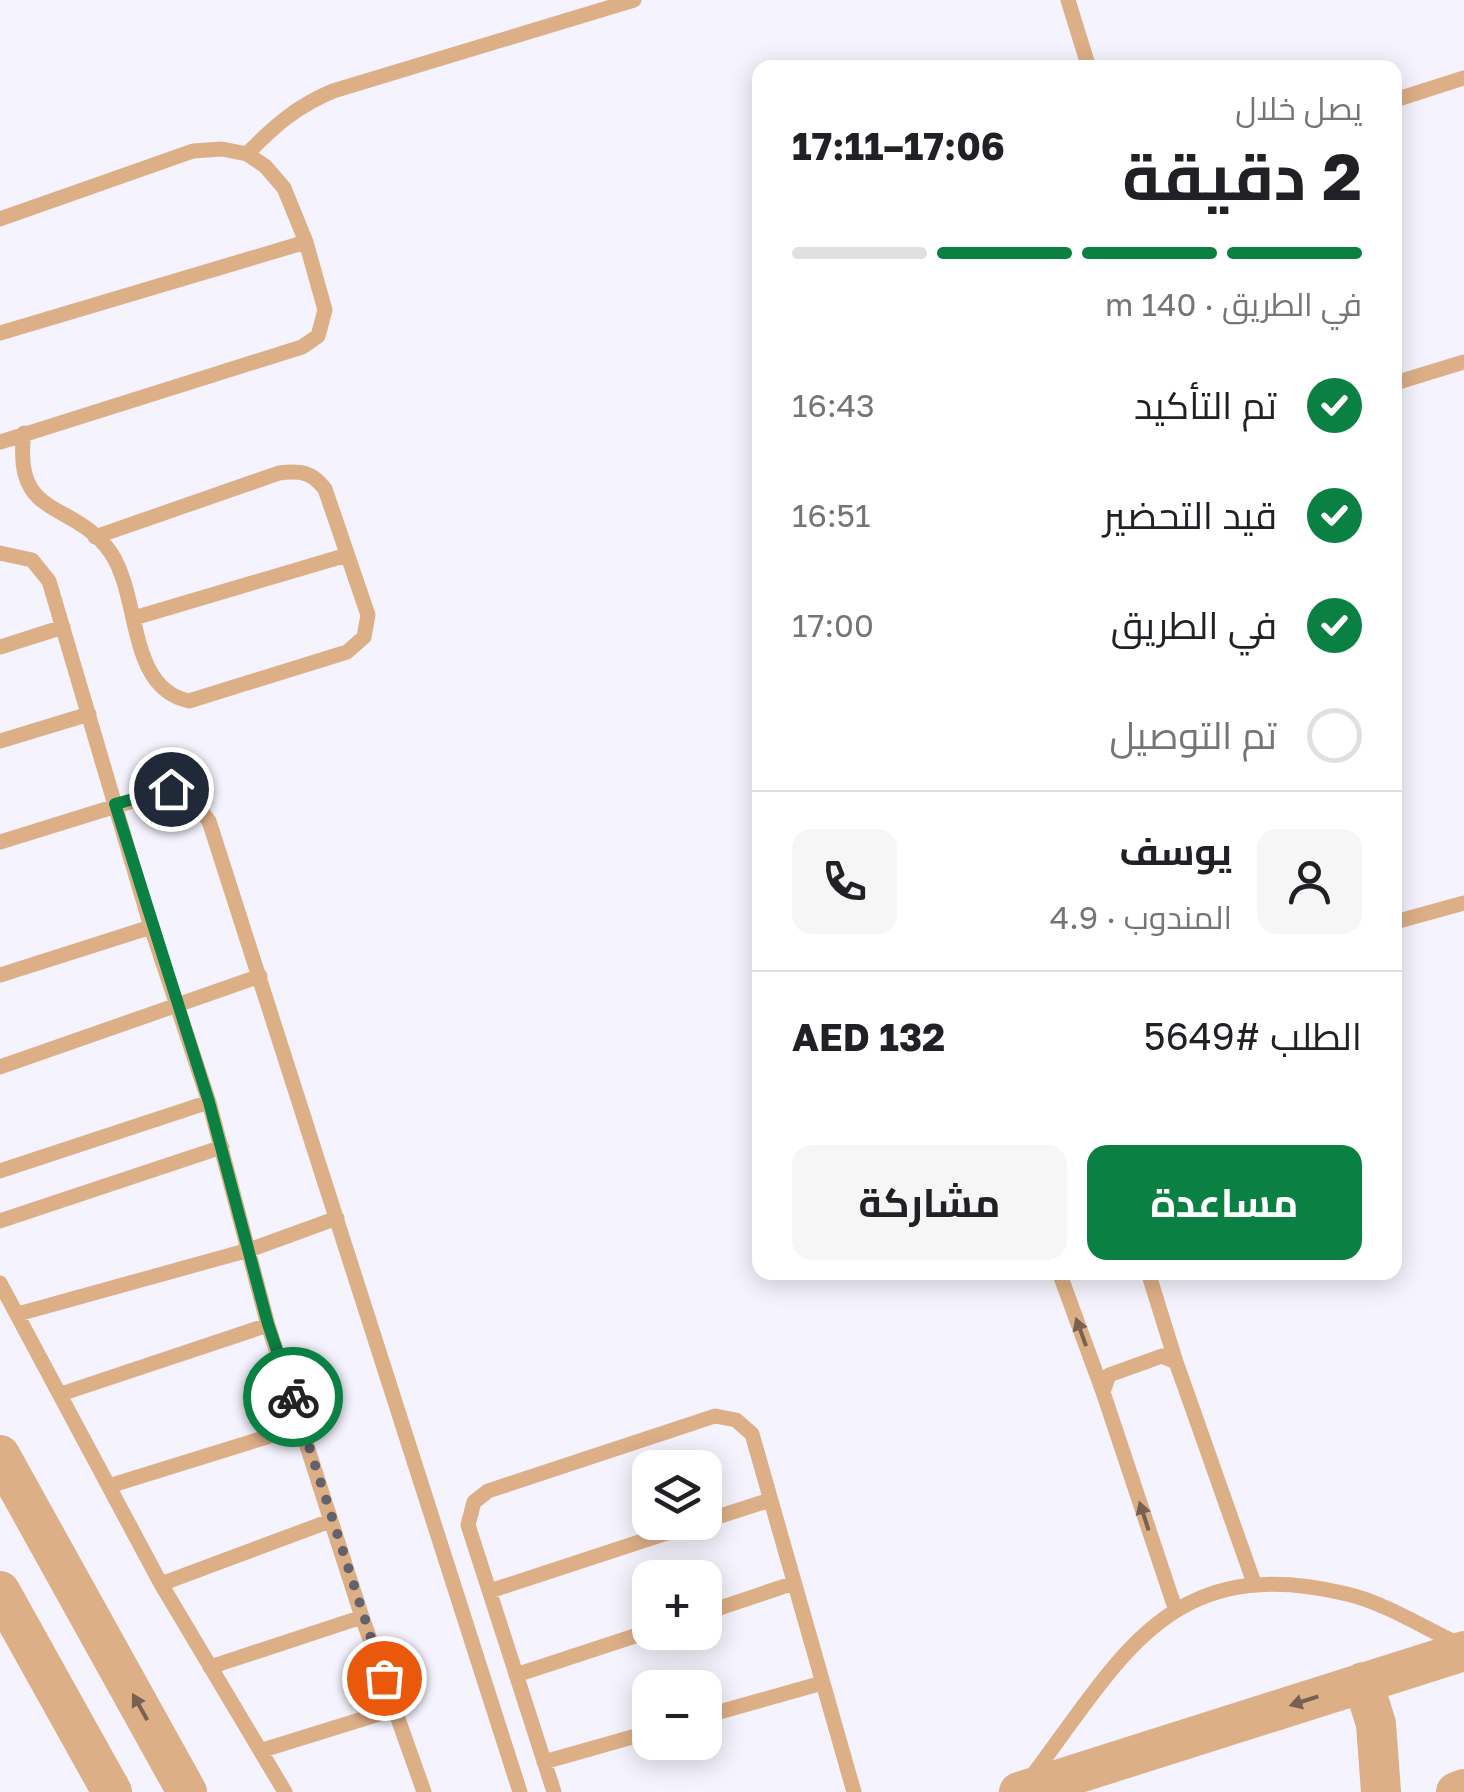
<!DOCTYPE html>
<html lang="ar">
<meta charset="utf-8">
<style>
:root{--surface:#fff;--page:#f6f6f6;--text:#202124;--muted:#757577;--line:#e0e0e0;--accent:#0b8043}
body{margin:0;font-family:"Golos Text",Cairo,sans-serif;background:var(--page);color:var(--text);direction:rtl;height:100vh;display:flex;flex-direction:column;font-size:38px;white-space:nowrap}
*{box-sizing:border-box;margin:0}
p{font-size:32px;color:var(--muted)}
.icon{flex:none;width:55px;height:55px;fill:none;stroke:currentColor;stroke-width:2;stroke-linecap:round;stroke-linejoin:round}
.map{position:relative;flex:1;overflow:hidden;direction:ltr}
.details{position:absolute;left:752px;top:60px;width:650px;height:1220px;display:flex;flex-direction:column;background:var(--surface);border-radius:20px;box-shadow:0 5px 25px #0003;direction:rtl}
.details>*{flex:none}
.fabs{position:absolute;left:632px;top:1450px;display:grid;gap:20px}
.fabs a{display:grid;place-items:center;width:90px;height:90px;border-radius:20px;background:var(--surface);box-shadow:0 5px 25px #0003;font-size:50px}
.pin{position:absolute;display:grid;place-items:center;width:85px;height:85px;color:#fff;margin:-42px;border:5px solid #fff;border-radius:50%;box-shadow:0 2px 10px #0007}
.courier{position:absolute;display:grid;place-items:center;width:100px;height:100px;margin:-50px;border:8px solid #0b8043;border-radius:50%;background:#fff;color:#222;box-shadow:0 2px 12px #0007}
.headline em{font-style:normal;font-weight:700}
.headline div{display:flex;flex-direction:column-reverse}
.headline{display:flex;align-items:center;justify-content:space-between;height:170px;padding:0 40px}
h1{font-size:65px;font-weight:700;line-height:75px}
.bar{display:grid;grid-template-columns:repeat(4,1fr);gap:15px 10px;align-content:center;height:120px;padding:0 40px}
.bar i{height:12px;border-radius:8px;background:var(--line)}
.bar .current{background:var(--accent)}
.bar p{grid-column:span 4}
.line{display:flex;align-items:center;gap:25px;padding:0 40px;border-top:2px solid var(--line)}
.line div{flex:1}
.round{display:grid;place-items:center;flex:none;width:105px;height:105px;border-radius:20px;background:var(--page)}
ol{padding:0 40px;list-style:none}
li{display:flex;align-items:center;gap:30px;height:110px}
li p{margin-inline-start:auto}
li .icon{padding:10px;border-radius:50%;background:var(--accent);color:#fff;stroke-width:4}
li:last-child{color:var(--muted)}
li i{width:55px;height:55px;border:5px solid var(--line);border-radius:50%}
.primary-button{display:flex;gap:20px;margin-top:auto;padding:20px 40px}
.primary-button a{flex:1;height:115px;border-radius:20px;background:var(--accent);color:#fff;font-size:40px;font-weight:700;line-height:115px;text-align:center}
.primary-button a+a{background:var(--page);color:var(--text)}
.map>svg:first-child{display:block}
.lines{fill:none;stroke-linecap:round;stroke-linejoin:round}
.service{stroke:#ddaf87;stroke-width:15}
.tertiary{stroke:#ddaf87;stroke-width:40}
.oneway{fill:#786150}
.done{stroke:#636169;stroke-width:10;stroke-dasharray:0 18}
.route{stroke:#0b8043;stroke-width:12}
</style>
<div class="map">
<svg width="1464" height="1792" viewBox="0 0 1464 1792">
<rect width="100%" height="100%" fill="#f5f3fd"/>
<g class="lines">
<path class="service" d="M 1068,0 L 1089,68
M 1395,100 L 1464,78
M 247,154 C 274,126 297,106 333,91 L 634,0
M 0,219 L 193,151 L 222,149 L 247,154 L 265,166 L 284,188 L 306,242 L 325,310 L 318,336 L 302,347 L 0,442
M 0,333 L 306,242
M 1395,383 L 1464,362
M 24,433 C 12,521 74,499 111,553 C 141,598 127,688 189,701 L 347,652 L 364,637 L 368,615 L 325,489 C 312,472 300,470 279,473 L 95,537
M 0,553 L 32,560 L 49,581 L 151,927 L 209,1102 L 268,1325 L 362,1617 L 424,1792
M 134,618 L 347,555
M 0,647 L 63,627
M 0,741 L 89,714
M 0,842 L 171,789 L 185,790 L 209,821 L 520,1792
M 1395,922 L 1464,903
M 0,975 L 151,927
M 0,1067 L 260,976
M 0,1171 L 209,1102
M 0,1221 L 222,1147
M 1059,1272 L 1103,1392
M 1148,1272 L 1176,1362
M 0,1283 L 161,1584 L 285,1792
M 18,1314 L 249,1250 L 337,1218
M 61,1394 L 268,1325
M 109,1486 L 302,1426
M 705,1521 L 770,1500
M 161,1584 L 330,1521
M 490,1591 L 700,1522
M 1175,1608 L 1103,1392 L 1109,1375 L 1162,1356 L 1176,1362 L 1254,1583
M 705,1613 L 794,1583
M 210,1667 L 362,1617
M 516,1675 L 650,1631
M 705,1716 L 822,1683
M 263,1750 L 395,1709
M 544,1762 L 650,1732
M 1029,1780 C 1122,1657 1169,1551 1347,1594 C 1385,1603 1424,1628 1459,1644
M 554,1792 L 468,1525 L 474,1502 L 488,1491 L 715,1416 L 736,1420 L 752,1434 L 854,1792"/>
<path class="tertiary" d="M 0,1455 L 187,1792
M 0,1591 L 112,1792
M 1363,1682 L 1376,1724 L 1381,1792
M 1019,1792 L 1464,1651
M 1456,1792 L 1464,1789"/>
</g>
<defs><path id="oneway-solid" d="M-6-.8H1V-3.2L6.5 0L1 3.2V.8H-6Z" transform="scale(2.5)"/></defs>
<g class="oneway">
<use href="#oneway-solid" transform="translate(1081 1332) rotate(-110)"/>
<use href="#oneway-solid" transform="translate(1144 1516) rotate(-108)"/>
<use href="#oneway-solid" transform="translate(1304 1701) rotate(162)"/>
<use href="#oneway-solid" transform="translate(140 1707) rotate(-119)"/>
</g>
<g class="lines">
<path class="done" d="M 293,1397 L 384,1678"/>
<path class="route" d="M 171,789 L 115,804 L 209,1102 L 268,1324 L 293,1397"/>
</g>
</svg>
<div class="fabs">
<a><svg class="icon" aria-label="layers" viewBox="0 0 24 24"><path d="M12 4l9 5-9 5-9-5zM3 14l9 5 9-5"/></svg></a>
<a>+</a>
<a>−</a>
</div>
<div class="pin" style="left:384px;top:1678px;background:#ea580c"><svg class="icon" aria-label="bag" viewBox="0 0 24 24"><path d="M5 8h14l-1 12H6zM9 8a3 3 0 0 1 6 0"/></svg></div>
<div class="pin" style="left:171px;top:789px;background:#1f2937"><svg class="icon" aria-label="home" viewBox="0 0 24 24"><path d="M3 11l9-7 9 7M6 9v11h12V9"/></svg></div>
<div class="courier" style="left:293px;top:1397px"><svg class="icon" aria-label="bike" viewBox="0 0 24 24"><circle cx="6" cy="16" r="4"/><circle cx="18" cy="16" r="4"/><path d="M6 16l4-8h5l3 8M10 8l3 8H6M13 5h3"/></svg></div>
<section class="details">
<div class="headline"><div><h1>2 دقيقة</h1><p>يصل خلال</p></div><em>17:06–17:11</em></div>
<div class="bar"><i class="current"></i><i class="current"></i><i class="current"></i><i></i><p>في الطريق · 140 m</p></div>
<ol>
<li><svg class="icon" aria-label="check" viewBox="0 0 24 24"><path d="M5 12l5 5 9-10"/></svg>تم التأكيد<p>16:43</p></li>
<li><svg class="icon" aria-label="check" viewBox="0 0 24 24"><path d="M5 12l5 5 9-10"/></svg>قيد التحضير<p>16:51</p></li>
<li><svg class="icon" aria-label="check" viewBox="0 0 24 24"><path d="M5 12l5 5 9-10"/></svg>في الطريق<p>17:00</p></li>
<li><i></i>تم التوصيل</li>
</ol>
<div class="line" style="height:180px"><a class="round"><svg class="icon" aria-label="person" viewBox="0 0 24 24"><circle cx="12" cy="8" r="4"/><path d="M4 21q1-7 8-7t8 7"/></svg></a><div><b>يوسف</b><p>المندوب · 4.9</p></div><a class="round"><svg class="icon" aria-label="phone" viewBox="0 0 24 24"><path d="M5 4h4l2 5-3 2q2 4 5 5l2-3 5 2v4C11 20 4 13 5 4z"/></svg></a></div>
<div class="line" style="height:130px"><div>الطلب #5649</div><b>AED 132</b></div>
<div class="primary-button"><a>مساعدة</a><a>مشاركة</a></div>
</section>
</div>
